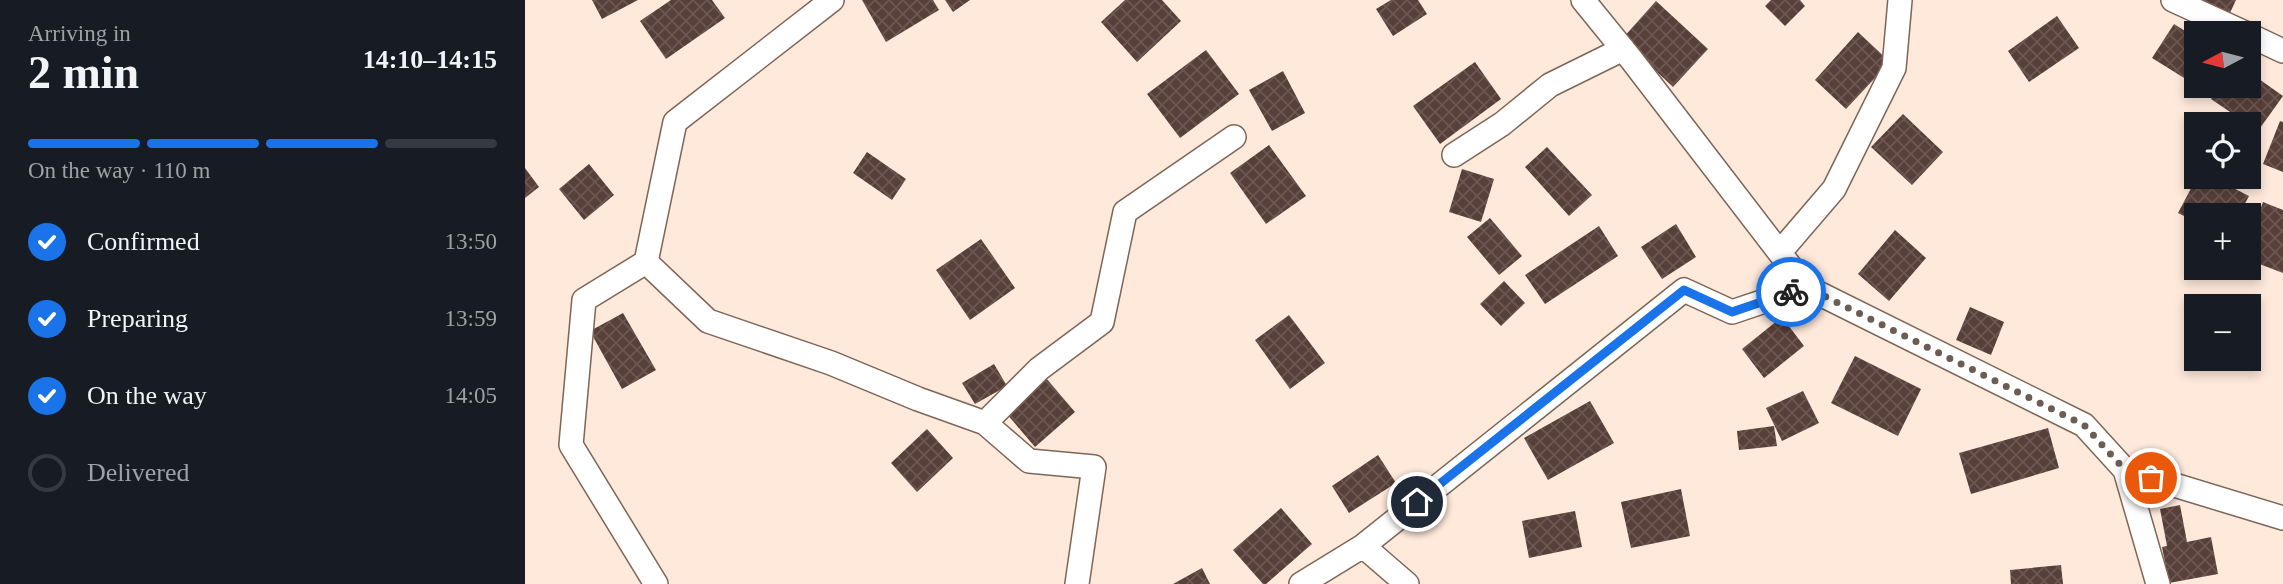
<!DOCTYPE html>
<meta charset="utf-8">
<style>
:root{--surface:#171b24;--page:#242831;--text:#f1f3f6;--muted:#9ea1a6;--line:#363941;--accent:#1a73e8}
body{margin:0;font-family:"Times New Roman",serif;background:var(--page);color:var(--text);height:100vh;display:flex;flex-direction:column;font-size:26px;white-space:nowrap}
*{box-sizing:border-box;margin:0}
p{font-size:23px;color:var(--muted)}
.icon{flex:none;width:38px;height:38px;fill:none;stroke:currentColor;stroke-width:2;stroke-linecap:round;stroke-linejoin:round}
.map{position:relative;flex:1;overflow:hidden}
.details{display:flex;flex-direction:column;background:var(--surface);width:525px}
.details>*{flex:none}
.needle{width:46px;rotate:263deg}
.fabs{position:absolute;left:1659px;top:21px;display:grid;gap:14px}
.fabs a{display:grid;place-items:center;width:77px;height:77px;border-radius:0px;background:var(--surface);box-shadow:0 4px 10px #0003;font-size:35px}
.pin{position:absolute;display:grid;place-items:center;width:60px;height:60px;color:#fff;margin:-30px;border:4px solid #fff;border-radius:50%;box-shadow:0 2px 7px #0007}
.courier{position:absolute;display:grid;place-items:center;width:70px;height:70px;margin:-35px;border:5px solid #1a73e8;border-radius:50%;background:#fff;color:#222;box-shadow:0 2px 9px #0007}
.summary em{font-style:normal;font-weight:700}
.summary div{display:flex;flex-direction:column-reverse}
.summary{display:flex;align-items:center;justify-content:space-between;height:119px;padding:0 28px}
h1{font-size:46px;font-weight:700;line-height:52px}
.bar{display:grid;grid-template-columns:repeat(4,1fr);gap:10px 7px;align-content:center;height:84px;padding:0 28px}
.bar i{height:9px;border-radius:5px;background:var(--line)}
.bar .active{background:var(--accent)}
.bar p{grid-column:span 4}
ol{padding:0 28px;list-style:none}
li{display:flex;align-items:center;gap:21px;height:77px}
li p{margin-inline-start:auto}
li .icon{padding:7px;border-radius:50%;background:var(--accent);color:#fff;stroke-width:4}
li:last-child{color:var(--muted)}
li i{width:38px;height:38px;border:4px solid var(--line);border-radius:50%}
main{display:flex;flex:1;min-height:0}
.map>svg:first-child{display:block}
.building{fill:url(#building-cross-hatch)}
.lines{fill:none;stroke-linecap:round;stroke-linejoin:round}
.minor-casing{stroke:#7d6657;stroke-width:26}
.minor{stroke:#fff;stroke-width:23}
.done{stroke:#6a5d54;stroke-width:7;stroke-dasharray:0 12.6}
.route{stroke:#1a73e8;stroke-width:9}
</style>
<main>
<section class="details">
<div class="summary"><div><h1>2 min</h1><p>Arriving in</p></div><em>14:10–14:15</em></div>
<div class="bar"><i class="active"></i><i class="active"></i><i class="active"></i><i></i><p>On the way · 110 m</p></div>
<ol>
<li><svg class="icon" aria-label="check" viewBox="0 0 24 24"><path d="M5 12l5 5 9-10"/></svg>Confirmed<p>13:50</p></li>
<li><svg class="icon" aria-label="check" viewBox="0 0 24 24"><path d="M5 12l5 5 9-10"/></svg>Preparing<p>13:59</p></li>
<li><svg class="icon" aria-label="check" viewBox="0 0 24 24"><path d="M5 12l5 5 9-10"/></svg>On the way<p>14:05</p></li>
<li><i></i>Delivered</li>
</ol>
</section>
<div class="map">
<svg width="1758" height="584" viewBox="0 0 1758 584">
<defs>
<pattern id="building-cross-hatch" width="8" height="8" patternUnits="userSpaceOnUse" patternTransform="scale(1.75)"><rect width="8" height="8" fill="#583f39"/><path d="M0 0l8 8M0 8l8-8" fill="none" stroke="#6c5752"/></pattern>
</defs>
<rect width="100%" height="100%" fill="#fee9db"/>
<path class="building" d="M 67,0 L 113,0 L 77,19 Z
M 146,0 L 187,0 L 200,18 L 141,59 L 115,21 Z
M 337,0 L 408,0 L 414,10 L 361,42 Z
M 420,0 L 445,0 L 428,12 Z
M 600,0 L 637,0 L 656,21 L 612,62 L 576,22 Z
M 866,0 L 893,0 L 902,14 L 868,36 L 851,9 Z
M 1246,0 L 1275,0 L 1280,6 L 1260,26 L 1240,6 Z
M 1670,0 L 1711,0 L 1704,15 Z
M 1131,1 L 1183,49 L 1148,87 L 1097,39 Z
M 1532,16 L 1554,48 L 1504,82 L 1483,51 Z
M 1649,24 L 1671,38 L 1671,70 L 1664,81 L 1627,58 Z
M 1333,32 L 1365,62 L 1321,109 L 1290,80 Z
M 681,50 L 714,94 L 655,138 L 622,94 Z
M 950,62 L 976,99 L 915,144 L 888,106 Z
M 758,71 L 780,113 L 747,131 L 724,90 Z
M 1724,72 L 1758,96 L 1733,131 L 1686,99 L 1695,86 L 1724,86 Z
M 1378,114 L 1418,152 L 1387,185 L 1346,147 Z
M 1755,121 L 1758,122 L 1758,172 L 1738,164 Z
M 744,145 L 781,196 L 741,224 L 705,173 Z
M 1022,147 L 1067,195 L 1044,216 L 1000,167 Z
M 342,152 L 381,179 L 367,200 L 328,173 Z
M 64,164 L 89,195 L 59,220 L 34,189 Z
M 0,168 L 14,187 L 0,198 Z
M 937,169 L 969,179 L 956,222 L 924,212 Z
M 1672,177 L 1687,177 L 1724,196 L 1714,215 L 1671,215 L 1671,222 L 1653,213 Z
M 1738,202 L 1758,210 L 1758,273 L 1724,260 L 1724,240 Z
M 965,218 L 997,256 L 974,275 L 942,237 Z
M 1151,224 L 1171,257 L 1137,279 L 1116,247 Z
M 1074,226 L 1093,256 L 1020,304 L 1000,275 Z
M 1370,230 L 1401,258 L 1364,301 L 1333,274 Z
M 456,239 L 490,288 L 445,320 L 411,270 Z
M 979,281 L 1000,303 L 976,326 L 955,304 Z
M 1445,307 L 1479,322 L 1466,355 L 1431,340 Z
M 98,313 L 131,370 L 97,389 L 65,331 Z
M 764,315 L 800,363 L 765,389 L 730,340 Z
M 1257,317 L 1279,346 L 1239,378 L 1217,349 Z
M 1330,356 L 1396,389 L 1373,436 L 1306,403 Z
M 469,364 L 482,386 L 450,404 L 437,383 Z
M 521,378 L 550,412 L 510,447 L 481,413 Z
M 1278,391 L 1294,423 L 1257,441 L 1241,408 Z
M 1065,401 L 1089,443 L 1023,480 L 999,438 Z
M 1249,426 L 1252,446 L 1214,450 L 1212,431 Z
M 1523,428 L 1534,468 L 1446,494 L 1434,453 Z
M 402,429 L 428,458 L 392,492 L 366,463 Z
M 853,455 L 871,483 L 824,513 L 807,486 Z
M 1156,489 L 1165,536 L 1106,548 L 1096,502 Z
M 1655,505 L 1662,542 L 1686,537 L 1693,574 L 1644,583 L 1637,547 L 1642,546 L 1635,509 Z
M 756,508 L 787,544 L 741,584 L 738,584 L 708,550 Z
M 1050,511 L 1057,547 L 1004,558 L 997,521 Z
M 1536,565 L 1538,584 L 1486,584 L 1485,570 Z
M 677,568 L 685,584 L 648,584 Z"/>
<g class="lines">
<defs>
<path id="minor" d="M 1058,0 L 1106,59 L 1281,287 L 1559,425 L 1600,470 L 1633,584
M 1648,0 L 1720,33
M 1724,35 L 1758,51
M 929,155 L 977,124 L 1025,85 L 1098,49
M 1255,252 L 1309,189 L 1369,68 L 1375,0
M 121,262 L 183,321 L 306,363 L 393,399 L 460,423 L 504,461 L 569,467 L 552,584
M 460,423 L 514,369 L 577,322 L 600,212 L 709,137
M 1600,470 L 1758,518
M 838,546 L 882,584
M 131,584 L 46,445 L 59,300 L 121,262 L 150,122 L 307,0
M 776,584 L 838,546 L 1159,290 L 1207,312 L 1281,287"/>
</defs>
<use href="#minor" class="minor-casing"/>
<use href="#minor" class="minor"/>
</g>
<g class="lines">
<path class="done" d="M 1266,292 L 1281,287 L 1559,425 L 1600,470 L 1626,478"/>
<path class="route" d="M 892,502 L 1159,290 L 1207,312 L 1266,292"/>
</g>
</svg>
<div class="fabs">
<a><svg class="needle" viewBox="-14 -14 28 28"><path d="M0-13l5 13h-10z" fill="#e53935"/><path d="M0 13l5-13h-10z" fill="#9ea1a6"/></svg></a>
<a><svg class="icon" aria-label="locate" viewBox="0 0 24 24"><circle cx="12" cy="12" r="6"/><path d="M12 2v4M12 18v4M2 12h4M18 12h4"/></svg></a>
<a>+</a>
<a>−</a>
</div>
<div class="pin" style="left:1626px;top:478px;background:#ea580c"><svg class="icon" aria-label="bag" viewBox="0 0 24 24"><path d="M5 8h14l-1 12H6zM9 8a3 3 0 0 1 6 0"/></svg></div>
<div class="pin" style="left:892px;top:502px;background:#1f2937"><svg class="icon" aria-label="home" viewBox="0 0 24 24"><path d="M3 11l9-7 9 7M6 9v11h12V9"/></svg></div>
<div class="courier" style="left:1266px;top:292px"><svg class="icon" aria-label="bike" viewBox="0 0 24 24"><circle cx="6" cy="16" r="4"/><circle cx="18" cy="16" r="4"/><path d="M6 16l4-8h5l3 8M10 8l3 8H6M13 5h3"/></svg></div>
</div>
</main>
